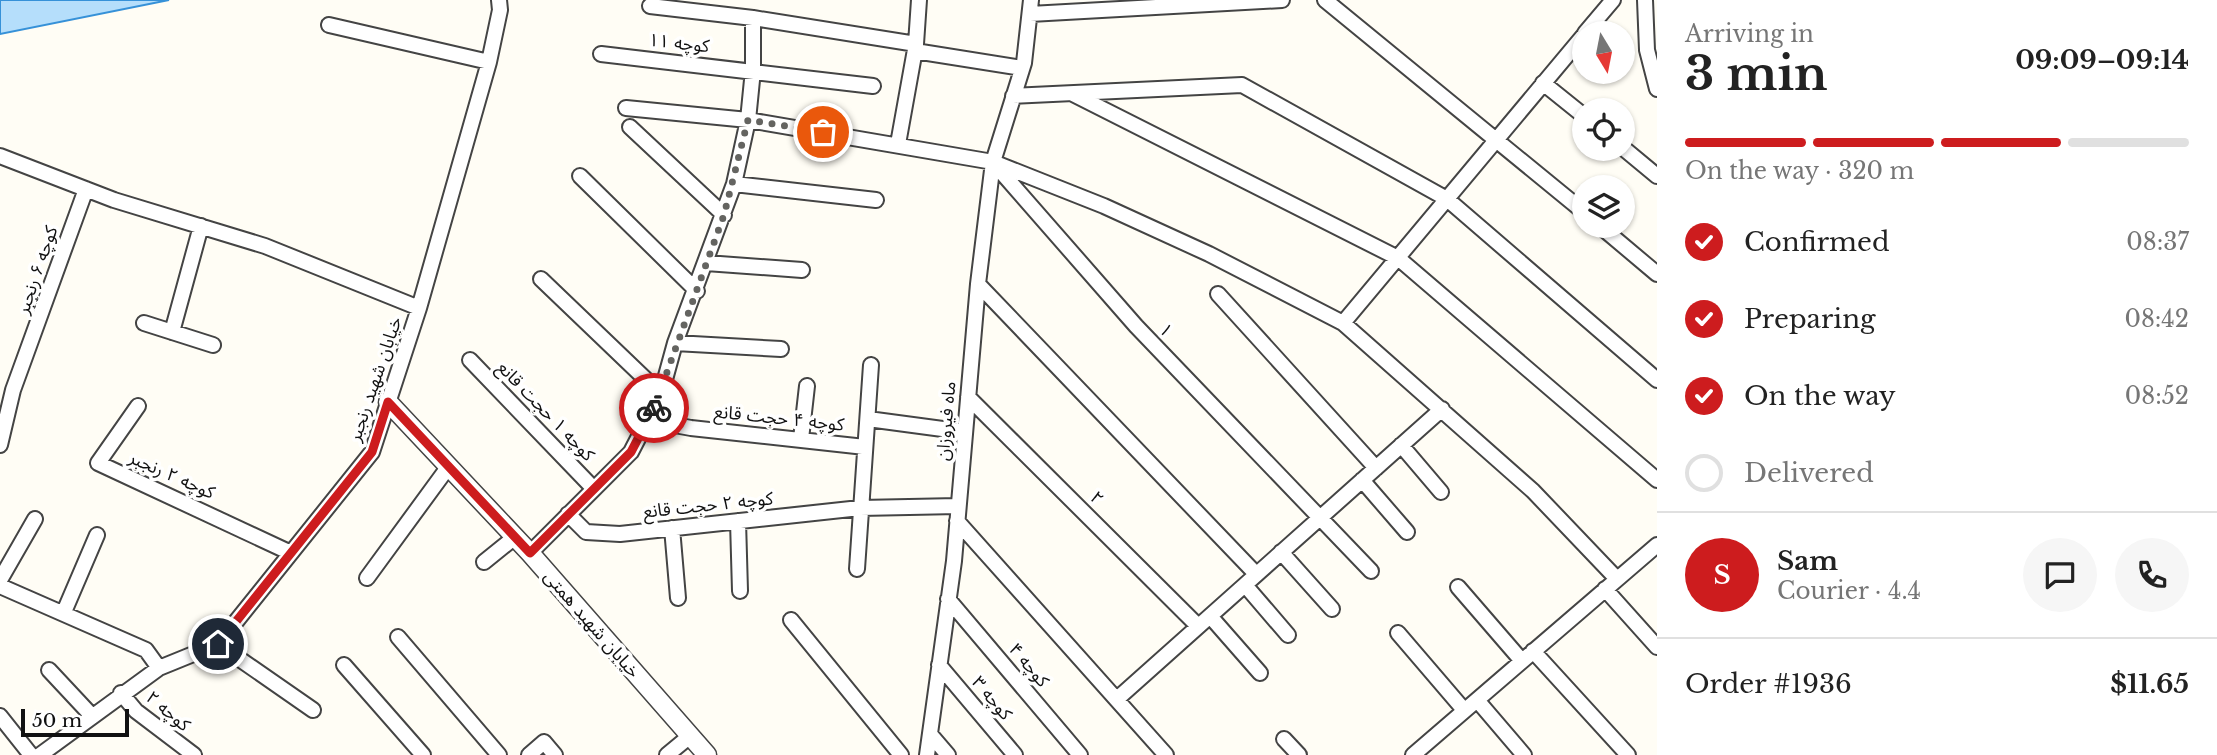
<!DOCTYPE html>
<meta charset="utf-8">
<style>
:root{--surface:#fff;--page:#f6f6f6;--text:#222;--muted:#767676;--line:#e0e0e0;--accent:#cd1c1e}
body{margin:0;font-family:"Libre Baskerville","Noto Sans Arabic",serif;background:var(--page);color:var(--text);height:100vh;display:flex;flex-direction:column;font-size:26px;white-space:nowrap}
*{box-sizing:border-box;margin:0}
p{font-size:23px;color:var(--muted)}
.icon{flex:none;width:38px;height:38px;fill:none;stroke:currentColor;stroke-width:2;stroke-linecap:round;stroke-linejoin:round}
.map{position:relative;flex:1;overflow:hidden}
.details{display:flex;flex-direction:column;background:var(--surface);width:560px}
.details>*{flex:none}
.needle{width:46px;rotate:170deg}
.buttons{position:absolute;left:1572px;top:21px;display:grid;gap:14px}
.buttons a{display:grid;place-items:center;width:63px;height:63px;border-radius:50%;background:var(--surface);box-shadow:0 2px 5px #0004;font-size:35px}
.scale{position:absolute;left:21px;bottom:18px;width:108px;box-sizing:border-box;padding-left:7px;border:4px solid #111;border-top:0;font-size:19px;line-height:24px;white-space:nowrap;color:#111;-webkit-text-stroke:5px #fff;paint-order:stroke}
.pin{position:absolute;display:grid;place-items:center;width:60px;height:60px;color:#fff;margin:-30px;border:4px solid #fff;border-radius:50%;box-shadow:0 2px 7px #0007}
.courier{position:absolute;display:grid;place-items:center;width:70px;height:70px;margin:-35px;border:5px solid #cd1c1e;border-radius:50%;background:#fff;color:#222;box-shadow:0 2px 9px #0007}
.head em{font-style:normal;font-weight:800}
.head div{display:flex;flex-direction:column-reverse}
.head{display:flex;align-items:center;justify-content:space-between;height:119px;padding:0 28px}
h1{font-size:46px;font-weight:800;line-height:52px}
.bar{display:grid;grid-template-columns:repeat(4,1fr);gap:10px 7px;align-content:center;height:84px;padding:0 28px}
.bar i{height:9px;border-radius:5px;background:var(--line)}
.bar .on{background:var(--accent)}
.bar p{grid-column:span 4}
.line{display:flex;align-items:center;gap:18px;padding:0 28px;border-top:2px solid var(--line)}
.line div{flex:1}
.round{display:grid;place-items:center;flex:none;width:74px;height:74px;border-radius:37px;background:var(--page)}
ol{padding:0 28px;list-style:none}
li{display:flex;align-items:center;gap:21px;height:77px}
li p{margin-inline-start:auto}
li .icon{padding:7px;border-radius:50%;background:var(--accent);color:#fff;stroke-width:4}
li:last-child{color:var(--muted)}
li i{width:38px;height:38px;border:4px solid var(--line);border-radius:50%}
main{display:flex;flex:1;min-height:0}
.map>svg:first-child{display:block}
.water{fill:#b5defb;stroke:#3691d8;stroke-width:2}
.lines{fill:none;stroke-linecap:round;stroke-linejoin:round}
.minor-casing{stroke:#444;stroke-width:18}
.tertiary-casing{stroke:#444;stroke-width:21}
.minor{stroke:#fff;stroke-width:14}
.tertiary{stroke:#fff;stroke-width:18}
.done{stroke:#646461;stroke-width:7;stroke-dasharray:0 12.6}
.route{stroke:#cd1c1e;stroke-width:9}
.labels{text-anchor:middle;stroke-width:7;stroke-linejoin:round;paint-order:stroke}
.street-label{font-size:18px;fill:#111;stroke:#fff}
</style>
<main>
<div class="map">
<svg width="1657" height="755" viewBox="0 0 1657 755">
<rect width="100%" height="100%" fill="#fffdf5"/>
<path class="water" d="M 0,0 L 169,0 L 0,34 Z"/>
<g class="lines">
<defs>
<path id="minor" d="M 1325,0 L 1584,212
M 1645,0 L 1647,50 L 1657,89
M 650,6 L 753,18 L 916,44
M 1030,14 L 1282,0
M 329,25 L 489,62
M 1585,33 L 1613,0
M 915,51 L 1022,68
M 601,54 L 873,86
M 1543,83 L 1584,116
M 1073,94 L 1398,258 L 1657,480
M 1013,96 L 1242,85 L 1447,199 L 1657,380
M 626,108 L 748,120 L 993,162 L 1104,206 L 1209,254 L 1343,323 L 1533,491 L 1617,579
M 630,127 L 724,215
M 898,144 L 916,44 L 919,0
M 1622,147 L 1657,176
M 0,156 L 114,200 L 265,246 L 419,308
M 996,166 L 1136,326 L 1371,571
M 580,176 L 697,291
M 734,184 L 876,200
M 1600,226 L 1657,274
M 706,263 L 802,270
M 541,279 L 661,394
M 978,284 L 1256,574
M 1218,294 L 1376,468
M 144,323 L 213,345
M 1343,323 L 1584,35
M 172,332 L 201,226
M 675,343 L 781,349
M 470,360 L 594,489
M 968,397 L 1198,626
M 138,406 L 98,463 L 291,553
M 868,419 L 965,432
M 647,420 L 691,428 L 865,447
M 801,439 L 807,386
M 0,445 L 13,390 L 86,189
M 1401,445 L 1441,492
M 1362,480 L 1407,532
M 568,514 L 586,532 L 620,534 L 860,508 L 958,506
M 738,521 L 740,591
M 957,521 L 1166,755
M 672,528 L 678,598
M 1281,552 L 1332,609
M 530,553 L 631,452 L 661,394 L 675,343 L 734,184 L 748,120 L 753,70 L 753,18
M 484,562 L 515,537
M 857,569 L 871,365
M 367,578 L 449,466
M 0,580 L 35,519
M 1245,585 L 1288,635
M 0,586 L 146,650 L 159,668
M 1458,587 L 1522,661
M 1605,589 L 1657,647
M 948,599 L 1080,755
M 64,612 L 97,535
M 1210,616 L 1260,673
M 791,620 L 901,755
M 1398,633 L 1464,710
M 398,637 L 499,755
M 218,644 L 313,710
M 1533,651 L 1628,755
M 344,665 L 423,755
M 939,665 L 1015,755
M 49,670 L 92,716
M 121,693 L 136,711 L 194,755
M 1117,699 L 1442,409
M 1477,700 L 1524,755
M 0,716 L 31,755
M 930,734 L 948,755
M 1284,739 L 1299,755
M 40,755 L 159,668 L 218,644 L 372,452 L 419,308 L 489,62 L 500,10 L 499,0
M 529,755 L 544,742 L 555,755
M 667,755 L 690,736
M 927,755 L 954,561 L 978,284 L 993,162 L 1024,63 L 1031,0
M 1413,755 L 1657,545"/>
<path id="tertiary" d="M 388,402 L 530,553 L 707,755"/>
</defs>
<use href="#minor" class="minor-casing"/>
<use href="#tertiary" class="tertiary-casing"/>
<use href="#minor" class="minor"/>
<use href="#tertiary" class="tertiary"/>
</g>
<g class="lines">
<path class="done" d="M 654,408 L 724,215 L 748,120 L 823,132"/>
<path class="route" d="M 218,644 L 372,452 L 388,402 L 530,553 L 631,452 L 654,408"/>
</g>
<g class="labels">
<g class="street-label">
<text transform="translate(679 43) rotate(6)" y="6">کوچه ۱۱</text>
<text transform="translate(37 270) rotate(-71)" y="6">کوچه ۶ رنجبر</text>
<text transform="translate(1166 330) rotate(46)" y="6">۱</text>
<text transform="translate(375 379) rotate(-71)" y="6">خیابان شهید رنجبر</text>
<text transform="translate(546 411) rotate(46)" y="6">کوچه ۱ حجت قانع</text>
<text transform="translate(779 418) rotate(6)" y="6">کوچه ۴ حجت قانع</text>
<text transform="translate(946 421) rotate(-85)" y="6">ماه فیروزان</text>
<text transform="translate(172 475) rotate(24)" y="6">کوچه ۲ رنجبر</text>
<text transform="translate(1097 498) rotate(45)" y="6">۲</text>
<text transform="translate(708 505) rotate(-6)" y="6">کوچه ۲ حجت قانع</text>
<text transform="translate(592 624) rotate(49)" y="6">خیابان شهید همتی</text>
<text transform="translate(1029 665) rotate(50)" y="6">کوچه ۴</text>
<text transform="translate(992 698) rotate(50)" y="6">کوچه ۳</text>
<text transform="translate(168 711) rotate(40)" y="6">کوچه ۲</text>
</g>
</g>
</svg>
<div class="buttons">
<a><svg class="needle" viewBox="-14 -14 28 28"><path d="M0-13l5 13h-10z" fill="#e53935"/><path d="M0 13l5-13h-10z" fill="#767676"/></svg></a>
<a><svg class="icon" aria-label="locate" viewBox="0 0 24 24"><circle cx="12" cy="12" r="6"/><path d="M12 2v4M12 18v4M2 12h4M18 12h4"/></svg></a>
<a><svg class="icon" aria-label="layers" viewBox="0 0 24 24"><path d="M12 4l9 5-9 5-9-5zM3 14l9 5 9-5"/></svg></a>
</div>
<div class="scale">50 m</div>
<div class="pin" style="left:823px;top:132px;background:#ea580c"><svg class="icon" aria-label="bag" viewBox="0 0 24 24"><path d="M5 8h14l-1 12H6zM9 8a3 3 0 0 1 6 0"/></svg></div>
<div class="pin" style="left:218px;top:644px;background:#1f2937"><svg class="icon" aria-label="home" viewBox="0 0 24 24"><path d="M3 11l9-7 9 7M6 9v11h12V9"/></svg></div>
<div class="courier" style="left:654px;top:408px"><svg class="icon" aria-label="bike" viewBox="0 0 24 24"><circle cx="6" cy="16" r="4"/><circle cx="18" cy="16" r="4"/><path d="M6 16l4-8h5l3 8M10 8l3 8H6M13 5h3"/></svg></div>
</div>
<section class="details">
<div class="head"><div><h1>3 min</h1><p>Arriving in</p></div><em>09:09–09:14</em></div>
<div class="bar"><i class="on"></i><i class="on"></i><i class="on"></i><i></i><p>On the way · 320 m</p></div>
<ol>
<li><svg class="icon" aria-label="check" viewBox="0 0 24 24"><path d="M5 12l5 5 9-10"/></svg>Confirmed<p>08:37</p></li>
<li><svg class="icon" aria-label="check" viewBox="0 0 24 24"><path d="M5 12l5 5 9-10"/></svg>Preparing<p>08:42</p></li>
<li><svg class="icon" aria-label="check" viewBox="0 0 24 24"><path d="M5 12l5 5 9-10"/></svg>On the way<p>08:52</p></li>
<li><i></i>Delivered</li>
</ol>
<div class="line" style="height:126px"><b class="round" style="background:var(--accent);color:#fff">S</b><div><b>Sam</b><p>Courier · 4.4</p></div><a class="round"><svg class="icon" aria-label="chat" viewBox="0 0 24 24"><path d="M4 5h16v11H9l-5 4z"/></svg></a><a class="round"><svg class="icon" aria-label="phone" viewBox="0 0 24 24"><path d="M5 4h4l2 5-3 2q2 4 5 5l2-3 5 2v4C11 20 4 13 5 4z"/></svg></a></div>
<div class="line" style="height:91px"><div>Order #1936</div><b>$11.65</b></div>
</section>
</main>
